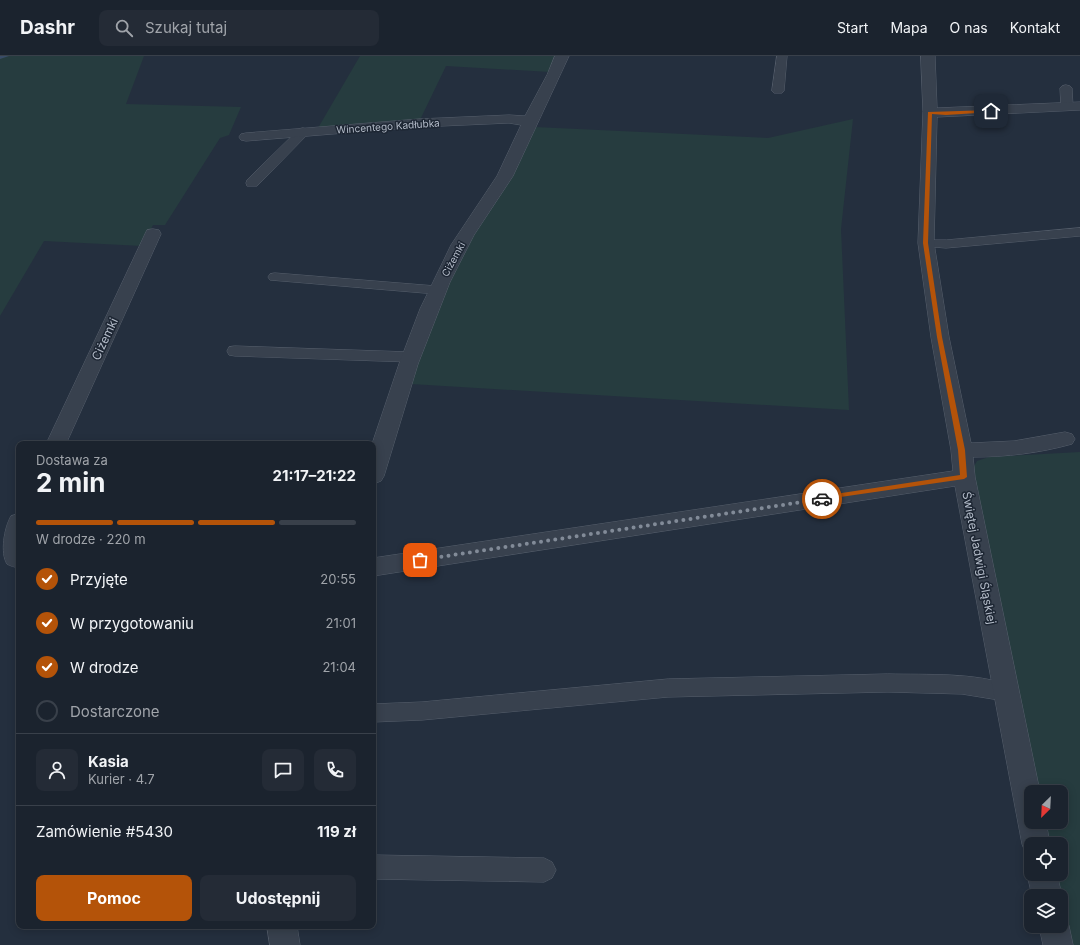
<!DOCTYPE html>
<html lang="pl">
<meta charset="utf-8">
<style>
:root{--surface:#1b232e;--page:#242b36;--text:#f1f3f6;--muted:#a0a4aa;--line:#39404a;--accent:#b45309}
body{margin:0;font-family:Inter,sans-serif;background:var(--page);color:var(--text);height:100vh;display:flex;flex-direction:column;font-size:15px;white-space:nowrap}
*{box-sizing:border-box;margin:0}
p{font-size:13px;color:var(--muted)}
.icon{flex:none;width:22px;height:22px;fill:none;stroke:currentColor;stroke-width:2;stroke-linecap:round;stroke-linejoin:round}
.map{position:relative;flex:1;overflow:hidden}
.details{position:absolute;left:16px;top:385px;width:360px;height:488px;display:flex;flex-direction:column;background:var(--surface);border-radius:8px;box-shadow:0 2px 10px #0003,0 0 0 1px var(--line)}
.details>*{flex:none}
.needle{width:26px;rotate:204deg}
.tools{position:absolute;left:1024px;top:729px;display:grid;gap:8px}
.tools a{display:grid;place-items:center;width:44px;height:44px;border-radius:8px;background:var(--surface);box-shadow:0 2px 10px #0003,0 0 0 1px var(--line);font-size:20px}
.pin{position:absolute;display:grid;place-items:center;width:34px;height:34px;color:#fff;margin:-17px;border-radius:8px;box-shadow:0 2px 6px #0006}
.courier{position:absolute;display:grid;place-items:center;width:40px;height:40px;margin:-20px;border:3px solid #b45309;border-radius:50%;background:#fff;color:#222;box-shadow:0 1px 5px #0007}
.head em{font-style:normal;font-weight:700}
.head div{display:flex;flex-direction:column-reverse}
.head{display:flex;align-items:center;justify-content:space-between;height:68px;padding:0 20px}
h1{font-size:26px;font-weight:700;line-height:30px}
.bar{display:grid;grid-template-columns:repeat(4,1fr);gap:6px 4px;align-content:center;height:48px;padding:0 20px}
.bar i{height:5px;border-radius:3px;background:var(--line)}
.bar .active{background:var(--accent)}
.bar p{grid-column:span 4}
.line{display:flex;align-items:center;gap:10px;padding:0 20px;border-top:1px solid var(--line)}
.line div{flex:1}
.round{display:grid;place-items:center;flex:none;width:42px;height:42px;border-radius:8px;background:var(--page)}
ol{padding:0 20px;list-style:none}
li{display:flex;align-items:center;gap:12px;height:44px}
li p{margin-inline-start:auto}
li .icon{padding:4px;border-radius:50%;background:var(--accent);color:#fff;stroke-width:4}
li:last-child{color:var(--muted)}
li i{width:22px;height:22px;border:2px solid var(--line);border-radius:50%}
.cta{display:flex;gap:8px;margin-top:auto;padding:8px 20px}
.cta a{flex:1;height:46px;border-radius:8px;background:var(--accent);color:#fff;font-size:16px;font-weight:700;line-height:46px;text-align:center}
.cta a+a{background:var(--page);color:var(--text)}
header{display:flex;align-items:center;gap:24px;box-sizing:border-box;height:56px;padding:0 20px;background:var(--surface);border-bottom:1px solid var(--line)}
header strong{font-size:19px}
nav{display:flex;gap:22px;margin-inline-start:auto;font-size:14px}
.search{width:280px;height:36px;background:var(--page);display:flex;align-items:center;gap:10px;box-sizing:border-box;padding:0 14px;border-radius:8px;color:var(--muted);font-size:15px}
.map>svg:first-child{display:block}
.green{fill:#263c3f}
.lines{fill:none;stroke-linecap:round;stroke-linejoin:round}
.stream{fill:#394c67;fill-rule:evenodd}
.lane-casing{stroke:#565f6c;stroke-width:1}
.street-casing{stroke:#565f6c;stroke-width:1}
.lane{fill:#38414e;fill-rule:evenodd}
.street{fill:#38414e;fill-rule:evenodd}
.route{fill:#b45309}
.done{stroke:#828b98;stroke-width:4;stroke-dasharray:0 7.2}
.labels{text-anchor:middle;stroke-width:3;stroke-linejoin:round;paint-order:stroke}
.far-street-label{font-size:10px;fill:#b4bcc9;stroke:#1d2633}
.street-label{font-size:12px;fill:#b4bcc9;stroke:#1d2633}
</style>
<header>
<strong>Dashr</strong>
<div class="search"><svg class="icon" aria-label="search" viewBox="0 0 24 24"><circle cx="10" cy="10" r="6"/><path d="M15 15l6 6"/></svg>Szukaj tutaj</div>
<nav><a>Start</a><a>Mapa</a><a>O nas</a><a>Kontakt</a></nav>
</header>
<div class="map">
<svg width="1080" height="889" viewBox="0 0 1080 889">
<rect width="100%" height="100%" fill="#242f3e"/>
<path class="green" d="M 0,0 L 144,0 L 126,48 L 241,51 L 229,79 L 220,82 L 165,169 L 153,169 L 142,190 L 44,185 L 0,260 Z
M 360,0 L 555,0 L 550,16 L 446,10 L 419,66 L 318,72 Z
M 853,63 L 841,173 L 849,354 L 411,328 L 426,280 L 463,196 L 512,121 L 535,71 L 768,82 Z
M 1080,396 L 1080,889 L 1071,889 C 1065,865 1061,841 1054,818 L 1061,818 L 1061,788 L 1047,788 L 1043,766 L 1061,766 L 1061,736 L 1036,736 L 973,412 L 977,405 L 989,401 Z"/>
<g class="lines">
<path class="stream" d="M 0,0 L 9,0 L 0,3 Z"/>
<defs>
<path id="lane" d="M 777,0 L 787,0 L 784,35 L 782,37 L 774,37 L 772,35 Z
M 1066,29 L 1070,30 L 1072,32 L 1073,51 L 1071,53 L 1063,53 L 1061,51 L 1060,32 L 1062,30 Z
M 303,72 L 307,73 L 309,76 L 307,79 L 257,130 L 247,130 L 246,127 L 247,124 L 299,73 Z
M 1080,172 L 1080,180 L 946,192 L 921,190 L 919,187 L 921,184 L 946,184 Z
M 275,217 L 436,230 L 441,231 L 443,234 L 441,237 L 436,238 L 270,224 L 268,221 L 270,218 Z
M 235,290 L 410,296 L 416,297 L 418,301 L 416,305 L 410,306 L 235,300 L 229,299 L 227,295 L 229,291 Z
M 888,618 C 928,619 975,616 1012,630 L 1016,636 L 1012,642 L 1005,645 L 962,638 L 888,636 L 668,641 L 422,664 L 373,666 L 373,648 L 422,646 L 668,623 Z
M 373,799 L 544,802 L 552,806 L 556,814 L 552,822 L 544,826 L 373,823 Z"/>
<path id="street" d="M 555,0 L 569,0 L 513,120 L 474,179 L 450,226 L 418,308 L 384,420 L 381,425 L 373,428 L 372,388 L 399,308 L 420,253 L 451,189 L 497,120 L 521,69 L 509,67 L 419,71 L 246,85 L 241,84 L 239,81 L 241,78 L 246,77 L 419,63 L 509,59 L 525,60 L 547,19 Z
M 921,0 L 935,0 L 937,52 L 1080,46 L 1080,54 L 937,61 L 934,187 L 949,281 L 971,387 L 1014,385 L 1065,376 L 1072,378 L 1075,383 L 1072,388 C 1040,397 1006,401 973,401 L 975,421 L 1040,736 L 1031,736 L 1031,766 L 1046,766 L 1050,788 L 1031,788 L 1031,800 L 1026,798 L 1022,788 L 955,430 L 373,520 L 373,502 L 953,415 L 951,394 L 931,281 L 918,187 L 923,56 Z
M 153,173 L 159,174 L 161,178 L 66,388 L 46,388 L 145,178 L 147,174 Z
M 19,458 L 19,512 C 15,511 10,510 7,508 C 0,497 4,472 11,460 Z
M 1031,809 L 1031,818 L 1057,818 L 1062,840 L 1061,842 L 1061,840 L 1032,840 L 1027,818 Z
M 1061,858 L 1065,859 L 1069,870 L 1073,889 L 1043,889 L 1039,870 L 1061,870 Z
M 267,870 L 297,870 L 300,889 L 270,889 Z"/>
</defs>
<use href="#lane" class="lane-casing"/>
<use href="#street" class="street-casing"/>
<use href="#lane" class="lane"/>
<use href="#street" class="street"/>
</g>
<path class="route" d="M 991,54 L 993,56 L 946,59 L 932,58 L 928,187 L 942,281 L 965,394 L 967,421 L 964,423 L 820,444 L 819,443 L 822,440 L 960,419 L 958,394 L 937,281 L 923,187 L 928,56 Z"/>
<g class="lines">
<path class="done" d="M 420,504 L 822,443"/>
</g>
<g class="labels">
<g class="far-street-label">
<text transform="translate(388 70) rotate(-4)" y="4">Wincentego Kadłubka</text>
<text transform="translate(453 203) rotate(-61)" y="4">Ciżemki</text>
</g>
<g class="street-label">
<text transform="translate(105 283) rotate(-65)" y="4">Ciżemki</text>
<text transform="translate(979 502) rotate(79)" y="4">Świętej Jadwigi Śląskiej</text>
</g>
</g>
</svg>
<div class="tools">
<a><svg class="needle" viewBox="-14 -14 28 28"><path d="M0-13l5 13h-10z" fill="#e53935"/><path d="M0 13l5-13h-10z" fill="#a0a4aa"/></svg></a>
<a><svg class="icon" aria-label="locate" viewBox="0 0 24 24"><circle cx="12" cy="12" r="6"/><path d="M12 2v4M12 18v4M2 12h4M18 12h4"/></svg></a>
<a><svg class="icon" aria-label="layers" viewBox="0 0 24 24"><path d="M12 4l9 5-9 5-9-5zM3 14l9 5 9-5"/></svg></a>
</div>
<div class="pin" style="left:420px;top:504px;background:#ea580c"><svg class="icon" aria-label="bag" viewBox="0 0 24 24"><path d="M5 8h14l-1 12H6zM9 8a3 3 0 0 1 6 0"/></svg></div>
<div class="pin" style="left:991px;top:55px;background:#1f2937"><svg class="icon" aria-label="home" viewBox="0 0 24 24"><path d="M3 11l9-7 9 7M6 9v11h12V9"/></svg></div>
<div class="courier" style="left:822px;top:443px"><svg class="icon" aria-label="car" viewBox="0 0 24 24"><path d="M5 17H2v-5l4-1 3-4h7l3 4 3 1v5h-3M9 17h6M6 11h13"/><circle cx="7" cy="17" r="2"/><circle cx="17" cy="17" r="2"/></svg></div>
<section class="details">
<div class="head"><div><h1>2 min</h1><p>Dostawa za</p></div><em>21:17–21:22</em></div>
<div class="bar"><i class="active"></i><i class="active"></i><i class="active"></i><i></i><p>W drodze · 220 m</p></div>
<ol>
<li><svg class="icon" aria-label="check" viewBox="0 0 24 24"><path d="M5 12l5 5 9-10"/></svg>Przyjęte<p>20:55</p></li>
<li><svg class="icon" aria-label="check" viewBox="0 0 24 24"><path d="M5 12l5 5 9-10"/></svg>W przygotowaniu<p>21:01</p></li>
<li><svg class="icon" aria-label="check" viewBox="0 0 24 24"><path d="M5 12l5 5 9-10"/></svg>W drodze<p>21:04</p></li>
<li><i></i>Dostarczone</li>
</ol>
<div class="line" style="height:72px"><a class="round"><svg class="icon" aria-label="person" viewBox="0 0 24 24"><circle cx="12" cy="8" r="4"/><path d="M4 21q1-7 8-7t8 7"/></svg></a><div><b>Kasia</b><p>Kurier · 4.7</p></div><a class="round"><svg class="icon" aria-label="chat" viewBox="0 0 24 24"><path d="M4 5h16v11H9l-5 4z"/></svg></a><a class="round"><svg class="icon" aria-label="phone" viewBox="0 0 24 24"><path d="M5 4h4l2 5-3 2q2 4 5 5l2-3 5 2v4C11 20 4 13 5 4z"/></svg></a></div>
<div class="line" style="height:52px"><div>Zamówienie #5430</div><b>119 zł</b></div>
<div class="cta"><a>Pomoc</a><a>Udostępnij</a></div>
</section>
</div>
